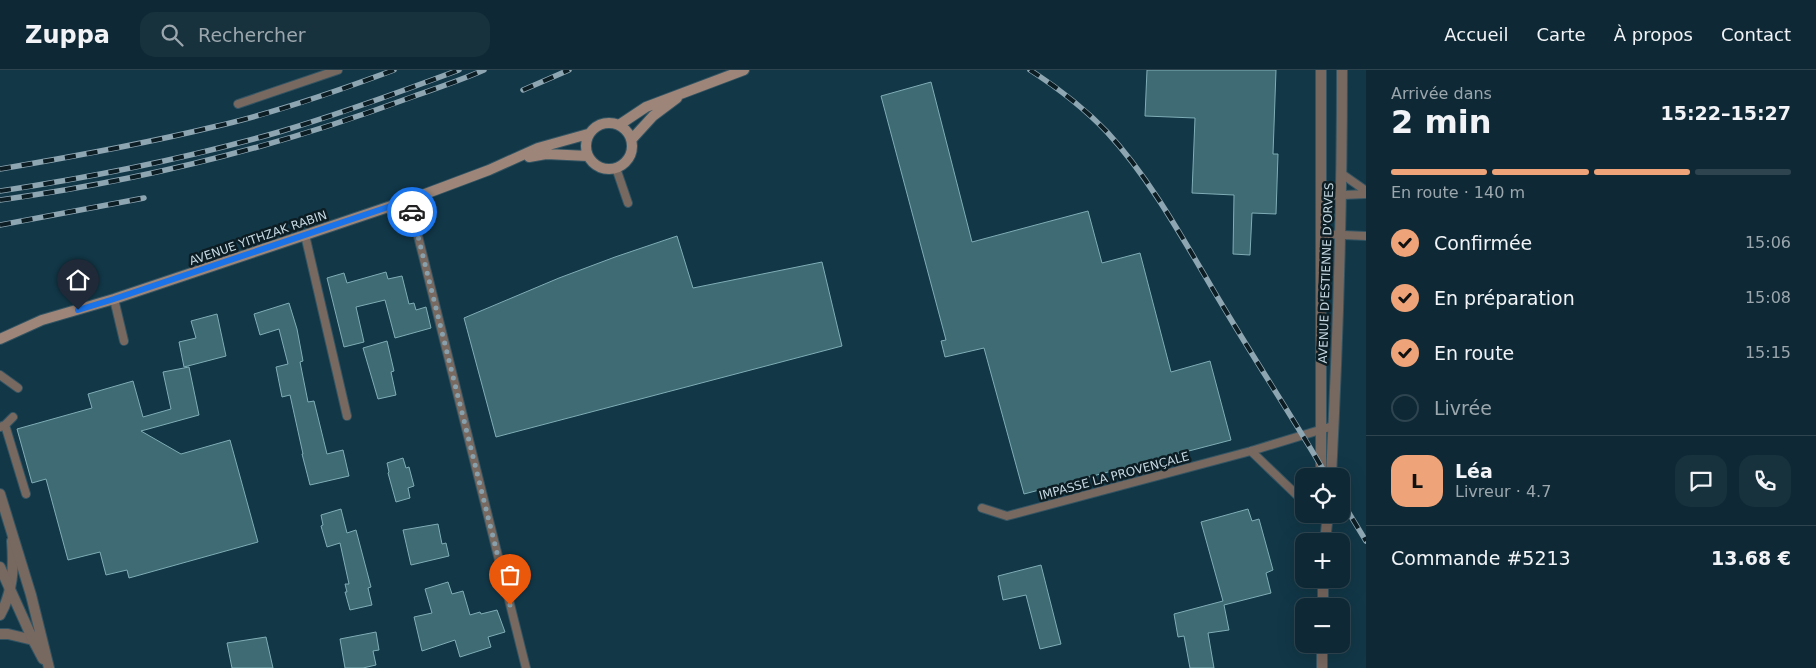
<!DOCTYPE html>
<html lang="fr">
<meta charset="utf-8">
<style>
:root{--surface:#0e2935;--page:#17313d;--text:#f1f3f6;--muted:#9ba6ad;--line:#2e4550;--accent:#efa378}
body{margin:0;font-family:"DejaVu Sans",sans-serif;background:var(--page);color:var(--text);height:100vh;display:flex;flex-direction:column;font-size:19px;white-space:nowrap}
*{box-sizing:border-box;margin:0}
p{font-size:16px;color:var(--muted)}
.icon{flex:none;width:28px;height:28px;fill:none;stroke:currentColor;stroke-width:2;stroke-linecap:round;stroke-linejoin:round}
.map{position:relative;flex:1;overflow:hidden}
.details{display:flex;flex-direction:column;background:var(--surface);width:450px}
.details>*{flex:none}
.controls{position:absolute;left:1295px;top:398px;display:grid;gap:10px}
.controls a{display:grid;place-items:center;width:55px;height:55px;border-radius:10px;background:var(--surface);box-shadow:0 5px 20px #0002,0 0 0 1px var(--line);font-size:25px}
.pin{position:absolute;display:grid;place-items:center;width:42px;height:42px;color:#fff;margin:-51px -21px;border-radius:50% 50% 50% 0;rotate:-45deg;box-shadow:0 0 5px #0007}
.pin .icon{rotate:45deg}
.courier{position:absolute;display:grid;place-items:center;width:50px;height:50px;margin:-25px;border:4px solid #1a73e8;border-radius:50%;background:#fff;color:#222;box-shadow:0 1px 6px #0007}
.summary em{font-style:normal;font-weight:700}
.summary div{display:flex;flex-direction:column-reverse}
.summary{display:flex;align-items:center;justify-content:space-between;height:85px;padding:0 25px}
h1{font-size:32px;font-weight:700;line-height:38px}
.bar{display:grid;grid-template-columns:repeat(4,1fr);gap:8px 5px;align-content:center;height:60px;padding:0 25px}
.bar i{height:6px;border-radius:4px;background:var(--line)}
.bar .on{background:var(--accent)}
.bar p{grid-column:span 4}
.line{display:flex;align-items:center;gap:12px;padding:0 25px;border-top:1px solid var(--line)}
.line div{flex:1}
.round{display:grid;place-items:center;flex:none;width:52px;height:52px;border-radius:15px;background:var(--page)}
ol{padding:0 25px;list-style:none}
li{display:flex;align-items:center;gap:15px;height:55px}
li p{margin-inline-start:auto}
li .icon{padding:5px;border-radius:50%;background:var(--accent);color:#111;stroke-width:4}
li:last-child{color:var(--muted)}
li i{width:28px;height:28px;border:2px solid var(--line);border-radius:50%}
header{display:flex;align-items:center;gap:30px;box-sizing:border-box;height:70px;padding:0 25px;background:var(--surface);border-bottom:1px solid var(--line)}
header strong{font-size:24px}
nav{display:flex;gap:28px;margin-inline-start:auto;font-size:18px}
.search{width:350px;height:45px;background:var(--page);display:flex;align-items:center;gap:12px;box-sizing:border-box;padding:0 18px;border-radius:15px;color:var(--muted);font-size:19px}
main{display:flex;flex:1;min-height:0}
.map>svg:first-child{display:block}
.building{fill:#3f6c74;stroke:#7fadb6}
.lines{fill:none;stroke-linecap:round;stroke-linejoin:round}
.service-casing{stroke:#325463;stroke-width:10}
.minor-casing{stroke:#325463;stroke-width:12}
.tertiary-casing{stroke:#325463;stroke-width:12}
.secondary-casing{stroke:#325463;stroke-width:12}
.service{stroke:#776860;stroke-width:8}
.minor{stroke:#776860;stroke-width:10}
.tertiary{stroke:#776860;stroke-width:10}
.secondary{stroke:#9d8679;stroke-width:10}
.rail-casing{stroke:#8da6b2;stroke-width:5.5}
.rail{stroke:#0d1d24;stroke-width:4;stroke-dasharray:11;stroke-linecap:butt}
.done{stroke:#87a0ac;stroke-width:5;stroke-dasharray:0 9}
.route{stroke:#1a73e8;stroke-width:6}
.labels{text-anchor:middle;stroke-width:5;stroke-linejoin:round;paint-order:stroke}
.street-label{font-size:12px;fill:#c6d9e3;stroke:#0d1d24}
</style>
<header>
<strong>Zuppa</strong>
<div class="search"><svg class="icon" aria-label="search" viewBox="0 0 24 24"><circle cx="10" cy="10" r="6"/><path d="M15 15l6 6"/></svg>Rechercher</div>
<nav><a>Accueil</a><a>Carte</a><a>À propos</a><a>Contact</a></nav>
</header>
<main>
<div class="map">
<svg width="1366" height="598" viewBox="0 0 1366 598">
<rect width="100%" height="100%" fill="#123747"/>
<path class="building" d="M 1147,0 L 1276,0 L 1273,84 L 1278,84 L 1276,144 L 1252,143 L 1250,185 L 1233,184 L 1234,125 L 1192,123 L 1195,48 L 1145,46 Z
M 931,12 L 972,172 L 1088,141 L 1102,193 L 1140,183 L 1171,302 L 1210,291 L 1231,370 L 1024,424 L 984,278 L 945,287 L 941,271 L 946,270 L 881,26 Z
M 677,166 L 693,218 L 822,192 L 842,276 L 496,367 L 464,248 L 559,208 L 615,187 Z
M 386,202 L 388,209 L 402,206 L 409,234 L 414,233 L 416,240 L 426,237 L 431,258 L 395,268 L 385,230 L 356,237 L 364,272 L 344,277 L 327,208 L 344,203 L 347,213 Z
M 289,233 L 297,259 L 303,291 L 300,292 L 308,332 L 314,331 L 327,384 L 343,380 L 349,406 L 310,415 L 302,384 L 303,384 L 290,325 L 282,327 L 276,297 L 288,294 L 279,259 L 260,265 L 254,244 Z
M 217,244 L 226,286 L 184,297 L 179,272 L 196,268 L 191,251 Z
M 387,271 L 394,301 L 391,302 L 396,325 L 378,329 L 363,278 Z
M 189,297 L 199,345 L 141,361 L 181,384 L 230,370 L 258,472 L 129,508 L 127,500 L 106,505 L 100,482 L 68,490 L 46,409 L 32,413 L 17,359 L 92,338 L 88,324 L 133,311 L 143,347 L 171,339 L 163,302 Z
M 403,388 L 406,398 L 409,397 L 414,416 L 408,418 L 410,428 L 396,432 L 388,403 L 389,402 L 387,393 Z
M 341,439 L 347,463 L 356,460 L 371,517 L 368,518 L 372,535 L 350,540 L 345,522 L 347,522 L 345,514 L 349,514 L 340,473 L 327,477 L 321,456 L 323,455 L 321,445 Z
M 1248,439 L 1252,451 L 1259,449 L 1273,500 L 1266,503 L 1271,523 L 1224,535 L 1229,560 L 1208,563 L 1214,598 L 1190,598 L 1184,566 L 1178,567 L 1174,544 L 1223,531 L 1201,452 Z
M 438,454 L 442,474 L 446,473 L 449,486 L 411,495 L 403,460 Z
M 1041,495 L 1061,574 L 1040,579 L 1026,525 L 1003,530 L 998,506 Z
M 448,512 L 452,524 L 463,521 L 470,545 L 480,542 L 481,544 L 497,540 L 505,562 L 488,567 L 491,577 L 460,587 L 455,570 L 422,581 L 414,547 L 432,543 L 425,519 Z
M 376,562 L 379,580 L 373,581 L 376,595 L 363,598 L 345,598 L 340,569 Z
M 266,567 L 273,598 L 232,598 L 227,573 Z"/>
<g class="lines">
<defs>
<path id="service" d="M 238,34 L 338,0
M 616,98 L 628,133
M 1342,104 L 1366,121
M 1321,126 L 1366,124
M 409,130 L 526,598
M 1321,164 L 1366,166
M 305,165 L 347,346
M 114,229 L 124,271
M 0,305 L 18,318
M 5,355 L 13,347
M 0,357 L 5,355 L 26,424
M 1251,381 L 1304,432
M 982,438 L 1007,446 L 1251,381 L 1333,356
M 1316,444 L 1321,448"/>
<path id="minor" d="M 0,545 C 13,522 14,498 12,471
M 0,564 L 8,564 L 33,570"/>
<path id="tertiary" d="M 1321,406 L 1321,0
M 1331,406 C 1338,271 1342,136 1342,0
M 0,424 L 31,525 L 49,598
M 1325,471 L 1328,444
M 0,497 L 33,570 L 43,589
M 1323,536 L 1323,509
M 1322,598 L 1322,574"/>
<path id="secondary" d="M586 76a23 23 0 1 1 46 0a23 23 0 1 1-46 0Z
M 619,55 L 646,37 L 744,0
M 632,69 L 653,46 L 677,28
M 529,87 L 546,84 L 588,86
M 0,269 L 42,250 L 114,229 L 305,165 L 409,130 L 489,100 L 538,78 L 588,64"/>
</defs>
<use href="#service" class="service-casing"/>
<use href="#minor" class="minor-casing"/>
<use href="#tertiary" class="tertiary-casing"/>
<use href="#secondary" class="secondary-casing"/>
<use href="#service" class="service"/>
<use href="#minor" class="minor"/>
<use href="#tertiary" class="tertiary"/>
<use href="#secondary" class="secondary"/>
<defs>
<path id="rail" d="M 1030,0 C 1058,18 1084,38 1107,62 C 1156,115 1192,186 1230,248 C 1262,301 1296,353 1327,406
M 523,20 L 569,0
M 0,99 C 71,87 143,74 213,57 C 275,43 335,22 394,0
M 0,121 C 94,107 188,88 279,62 C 340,44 400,22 459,0
M 0,130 C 139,111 277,77 409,28 C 434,19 459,11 484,0
M 0,155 L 144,128
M 1341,430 L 1366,471"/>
</defs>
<use href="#rail" class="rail-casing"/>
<use href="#rail" class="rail"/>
</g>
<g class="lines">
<path class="done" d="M 412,142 L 510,535"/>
<path class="route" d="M 78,240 L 114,229 L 409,130 L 412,142"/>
</g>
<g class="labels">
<g class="street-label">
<text transform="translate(258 168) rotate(-19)" y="4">AVENUE YITHZAK RABIN</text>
<text transform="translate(1326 203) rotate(-88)" y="4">AVENUE D'ESTIENNE D'ORVES</text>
<text transform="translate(1114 406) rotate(-15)" y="4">IMPASSE LA PROVENÇALE</text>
</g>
</g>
</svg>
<div class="controls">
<a><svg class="icon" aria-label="locate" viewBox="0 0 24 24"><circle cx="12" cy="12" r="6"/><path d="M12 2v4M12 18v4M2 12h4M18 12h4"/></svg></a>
<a>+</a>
<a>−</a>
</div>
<div class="pin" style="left:510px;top:535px;background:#ea580c"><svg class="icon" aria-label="bag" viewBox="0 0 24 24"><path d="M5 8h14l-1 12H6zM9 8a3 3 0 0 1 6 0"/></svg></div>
<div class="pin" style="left:78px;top:240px;background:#1f2937"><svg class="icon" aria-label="home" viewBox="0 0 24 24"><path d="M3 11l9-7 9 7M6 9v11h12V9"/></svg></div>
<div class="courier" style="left:412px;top:142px"><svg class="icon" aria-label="car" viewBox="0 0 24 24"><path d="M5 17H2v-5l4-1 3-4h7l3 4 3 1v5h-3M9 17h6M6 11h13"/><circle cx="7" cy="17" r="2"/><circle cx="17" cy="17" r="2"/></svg></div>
</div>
<section class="details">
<div class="summary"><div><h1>2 min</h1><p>Arrivée dans</p></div><em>15:22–15:27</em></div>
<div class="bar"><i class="on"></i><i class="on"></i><i class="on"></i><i></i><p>En route · 140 m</p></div>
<ol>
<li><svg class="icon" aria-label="check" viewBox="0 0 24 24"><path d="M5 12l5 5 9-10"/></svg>Confirmée<p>15:06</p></li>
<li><svg class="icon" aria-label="check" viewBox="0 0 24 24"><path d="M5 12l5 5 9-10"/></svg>En préparation<p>15:08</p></li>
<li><svg class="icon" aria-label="check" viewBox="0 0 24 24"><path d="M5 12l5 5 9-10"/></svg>En route<p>15:15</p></li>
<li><i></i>Livrée</li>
</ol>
<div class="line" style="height:90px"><b class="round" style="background:var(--accent);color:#111">L</b><div><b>Léa</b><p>Livreur · 4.7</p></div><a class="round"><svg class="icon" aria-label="chat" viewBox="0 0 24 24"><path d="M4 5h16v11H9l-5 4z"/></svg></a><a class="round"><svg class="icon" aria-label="phone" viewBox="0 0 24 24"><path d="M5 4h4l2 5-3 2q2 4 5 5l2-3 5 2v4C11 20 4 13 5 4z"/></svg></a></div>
<div class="line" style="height:65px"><div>Commande #5213</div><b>13.68 €</b></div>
</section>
</main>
